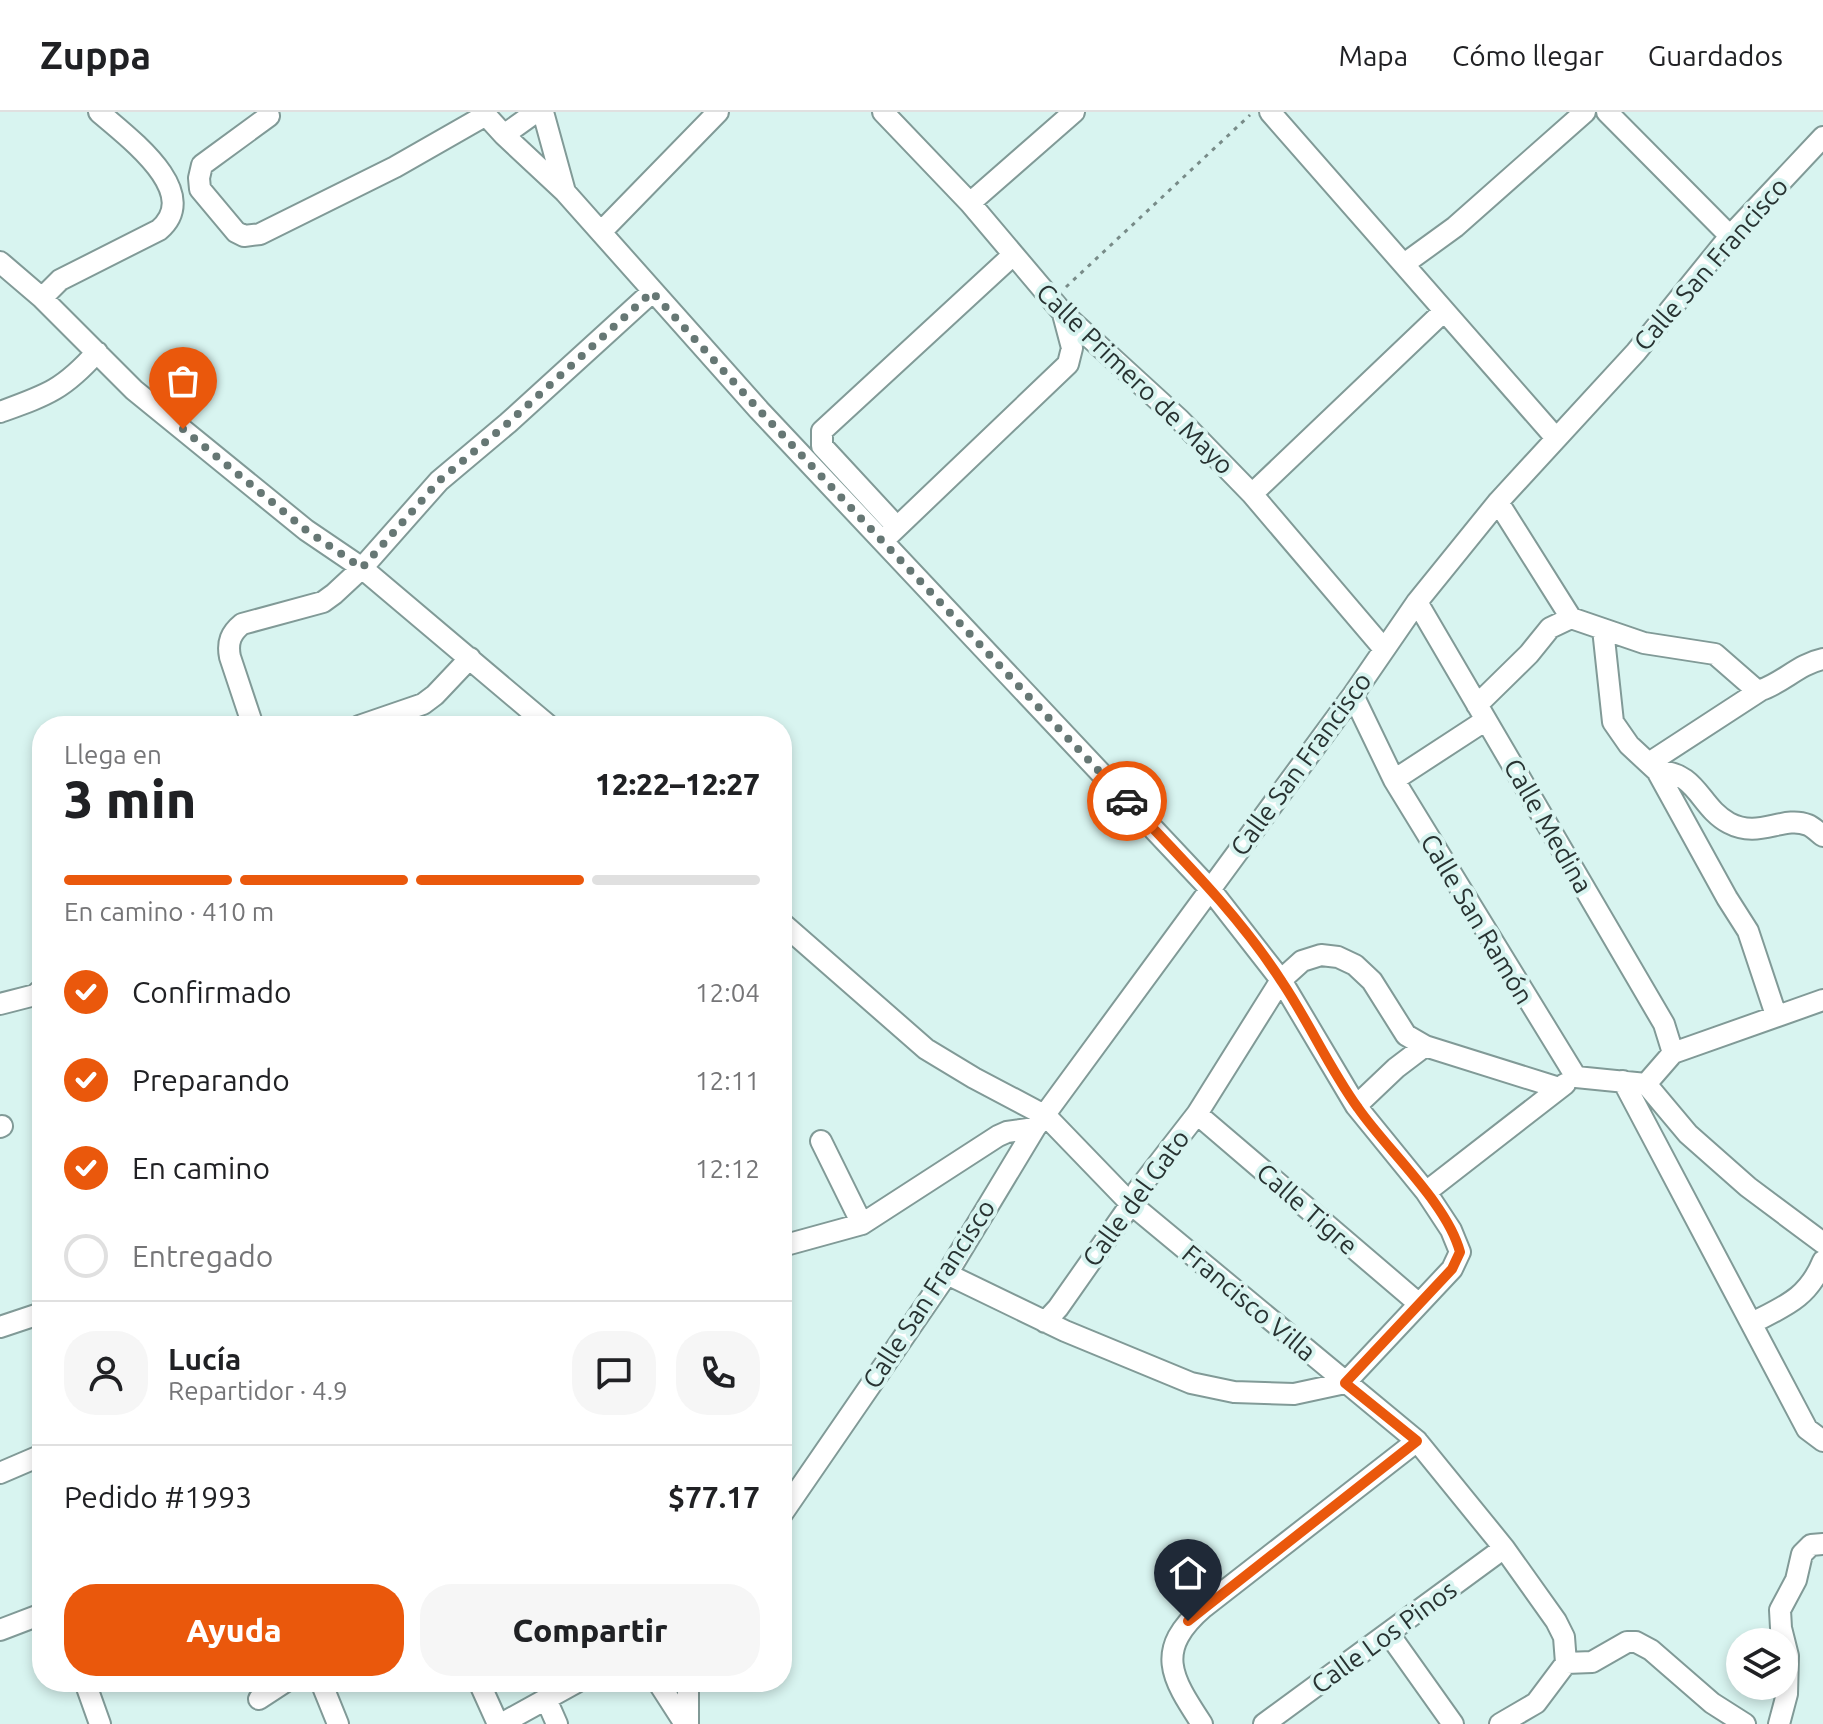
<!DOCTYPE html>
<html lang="es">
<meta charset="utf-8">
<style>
:root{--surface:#fff;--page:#f6f6f6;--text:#202124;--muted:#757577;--line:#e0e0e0;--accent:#ea580c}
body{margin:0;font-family:Ubuntu,sans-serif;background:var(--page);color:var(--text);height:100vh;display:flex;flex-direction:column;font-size:30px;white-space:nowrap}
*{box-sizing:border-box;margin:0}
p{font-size:26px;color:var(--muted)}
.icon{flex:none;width:44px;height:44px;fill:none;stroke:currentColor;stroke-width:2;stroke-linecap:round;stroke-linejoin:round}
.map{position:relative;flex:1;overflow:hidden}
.drawer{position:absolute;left:32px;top:604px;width:760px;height:976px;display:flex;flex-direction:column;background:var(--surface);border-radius:32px;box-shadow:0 4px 12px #0003}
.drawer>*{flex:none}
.buttons{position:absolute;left:1726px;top:1516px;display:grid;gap:16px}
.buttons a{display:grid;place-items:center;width:72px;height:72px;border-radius:50%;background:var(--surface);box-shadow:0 4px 12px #0003;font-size:40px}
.pin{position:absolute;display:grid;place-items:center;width:68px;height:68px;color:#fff;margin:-82px -34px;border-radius:50% 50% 50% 0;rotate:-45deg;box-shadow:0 0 8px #0007}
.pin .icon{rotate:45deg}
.courier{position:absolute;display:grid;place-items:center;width:80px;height:80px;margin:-40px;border:6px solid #ea580c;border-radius:50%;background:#fff;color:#222;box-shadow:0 2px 10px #0007}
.headline em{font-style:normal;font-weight:800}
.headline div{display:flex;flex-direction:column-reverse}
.headline{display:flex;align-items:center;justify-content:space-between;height:136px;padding:0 32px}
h1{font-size:52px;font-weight:800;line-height:60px}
.bar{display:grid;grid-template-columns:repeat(4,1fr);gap:12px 8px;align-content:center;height:96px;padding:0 32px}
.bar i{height:10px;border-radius:6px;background:var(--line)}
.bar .active{background:var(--accent)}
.bar p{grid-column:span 4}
.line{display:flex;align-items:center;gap:20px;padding:0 32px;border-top:2px solid var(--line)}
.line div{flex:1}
.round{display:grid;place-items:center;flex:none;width:84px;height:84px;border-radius:32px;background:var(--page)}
ol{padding:0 32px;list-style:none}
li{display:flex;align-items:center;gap:24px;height:88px}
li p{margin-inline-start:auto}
li .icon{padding:8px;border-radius:50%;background:var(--accent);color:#fff;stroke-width:4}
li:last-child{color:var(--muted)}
li i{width:44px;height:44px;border:4px solid var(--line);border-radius:50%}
.action{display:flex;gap:16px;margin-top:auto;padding:16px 32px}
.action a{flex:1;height:92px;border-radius:32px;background:var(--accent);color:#fff;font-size:32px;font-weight:800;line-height:92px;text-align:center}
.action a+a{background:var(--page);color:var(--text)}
header{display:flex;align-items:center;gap:48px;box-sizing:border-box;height:112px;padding:0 40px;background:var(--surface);border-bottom:2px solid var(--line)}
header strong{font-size:38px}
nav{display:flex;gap:44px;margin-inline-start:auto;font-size:28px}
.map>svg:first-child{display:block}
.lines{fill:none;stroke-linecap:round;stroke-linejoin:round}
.minor-casing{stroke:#819a97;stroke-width:24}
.path{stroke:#788b88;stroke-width:3;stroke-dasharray:4 6;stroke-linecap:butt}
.minor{stroke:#fff;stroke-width:20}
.done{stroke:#667774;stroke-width:8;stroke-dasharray:0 14.4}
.route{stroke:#ea580c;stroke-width:10}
.labels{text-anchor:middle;stroke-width:8;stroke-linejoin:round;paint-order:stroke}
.street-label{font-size:26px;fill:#283332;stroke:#d8f4f0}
</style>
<header>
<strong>Zuppa</strong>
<nav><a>Mapa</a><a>Cómo llegar</a><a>Guardados</a></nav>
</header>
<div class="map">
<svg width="1823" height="1612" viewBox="0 0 1823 1612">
<rect width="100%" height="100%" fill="#d8f4f0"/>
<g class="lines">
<defs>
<path id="minor" d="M 483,0 L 504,23 L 565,80 L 759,298 L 1210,777 L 1281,868 L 1356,994 L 1426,1080 L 1451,1118 L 1460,1140 L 1452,1157 L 1345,1271 L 1294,1282 L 1234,1280 L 1191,1271 L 1065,1219 L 947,1162
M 543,0 L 565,80
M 883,0 L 970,91 L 1063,201 L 1180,308 L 1252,382 L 1384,537
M 1270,0 L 1555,325
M 1607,0 L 1730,124
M 269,4 L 202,53 L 199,66 L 200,77 L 236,120 L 244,124 L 260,122 L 395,55 L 486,3
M 504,23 L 536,0
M 970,91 L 1074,0
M 602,119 L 718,0
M 0,150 L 42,186 L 134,278 L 306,418 L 362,456 L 549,614
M 1404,152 L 1455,115 L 1585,0
M 42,186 L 60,168 L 159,118 C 204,80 126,24 99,0
M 0,300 C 47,283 63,278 97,240
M 1252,382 L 1443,200
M 1498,390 L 1571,506
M 897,415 L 822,334 L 822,319 L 1013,143
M 889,423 L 1068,252 L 1072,236 L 1063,202
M 1417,490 L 1664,912 L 1673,941
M 1603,517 L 1613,610 L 1629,633 L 1657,659 L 1727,786 L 1748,819 L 1776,903
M 1353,583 L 1394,668 L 1576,965 L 1646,972
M 1477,593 L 1529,542 L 1550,516 L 1571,506 L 1644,531 L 1715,542 L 1754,576 L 1761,578 C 1784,570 1799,552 1823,547
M 253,614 L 230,545 C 227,530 231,521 242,512 L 323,490 L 334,482 L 362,456 L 439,369 L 508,311 L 652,180
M 359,614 L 423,592 L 435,583 L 470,546
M 1649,651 L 1761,578
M 1657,659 C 1698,660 1699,695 1729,711 C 1759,727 1783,703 1808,713 C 1813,715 1819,721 1823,724
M 1394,668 L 1486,608
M 782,811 L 926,937 L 974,966 L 1046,1004 L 1131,1092 L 1417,1329 L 1504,1436 L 1556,1509 L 1564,1525 L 1566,1551 L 1592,1550 L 1627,1530 L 1636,1530 L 1651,1538 L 1712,1591 L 1745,1612
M 0,892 L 35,883 L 42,877
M 1623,969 L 1807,1317 L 1823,1329
M 1646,972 L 1688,1022 L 1748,1075 L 1823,1131
M 1646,972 L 1673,941 L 1823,888
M 1356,994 L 1396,956 L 1425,934 L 1559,976
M 1197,1002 L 1418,1191
M 0,1015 L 2,1014
M 821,1029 L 862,1112
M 1426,1080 L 1565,972
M 782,1134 L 862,1112 L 998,1024 L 1007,1020 L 1035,1016
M 1045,1210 L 1058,1196 L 1131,1092 L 1138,1078 L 1197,1002 L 1281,868 L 1302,849 L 1321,843 L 1338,845 L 1355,853 L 1372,869 L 1406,923 L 1425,934
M 1752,1211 C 1785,1194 1808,1186 1823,1149
M 0,1215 L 42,1201
M 0,1361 L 42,1343
M 782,1402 L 947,1162 L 1035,1016 L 1353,583 L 1417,490 L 1498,390 L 1636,240 L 1730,124 L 1823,25
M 0,1518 L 42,1502
M 1389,1522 L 1453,1612
M 85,1570 L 100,1612
M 321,1570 L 338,1612
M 479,1570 L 498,1612
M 658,1570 L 685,1612
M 688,1570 L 688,1612
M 259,1587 L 285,1570
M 546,1587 L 557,1612
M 501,1612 L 577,1570
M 1202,1612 C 1171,1565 1154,1538 1204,1495 L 1417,1329
M 1264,1612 L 1504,1436
M 1500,1612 L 1536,1591 L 1566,1551
M 1779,1612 L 1787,1582 L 1788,1544 L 1781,1516 L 1780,1498 L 1796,1468 L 1802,1442 L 1811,1433 L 1823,1432"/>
</defs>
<use href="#minor" class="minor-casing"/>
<path class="path" d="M 1066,175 L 1250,3"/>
<use href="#minor" class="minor"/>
</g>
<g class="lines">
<path class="done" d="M 183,317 L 306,418 L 362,456 L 439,369 L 508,311 L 652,180 L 759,298 L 1127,689"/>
<path class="route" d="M 1127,689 C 1181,746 1239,803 1282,870 C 1309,910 1329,956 1358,996 C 1387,1038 1447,1091 1460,1140 L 1452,1157 L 1345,1271 L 1417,1329 L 1188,1509"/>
</g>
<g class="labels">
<g class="street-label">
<text transform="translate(1711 152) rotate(-49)" y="9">Calle San Francisco</text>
<text transform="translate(1135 267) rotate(44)" y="9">Calle Primero de Mayo</text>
<text transform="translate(1301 652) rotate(-54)" y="9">Calle San Francisco</text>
<text transform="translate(1548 714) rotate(60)" y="9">Calle Medina</text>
<text transform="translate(1477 807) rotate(59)" y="9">Calle San Ramón</text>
<text transform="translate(1136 1086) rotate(-54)" y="9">Calle del Gato</text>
<text transform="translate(1307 1097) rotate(41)" y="9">Calle Tigre</text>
<text transform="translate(929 1182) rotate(-57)" y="9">Calle San Francisco</text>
<text transform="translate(1249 1191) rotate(40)" y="9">Francisco Villa</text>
<text transform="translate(1384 1525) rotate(-36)" y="9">Calle Los Pinos</text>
</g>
</g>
</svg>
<div class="buttons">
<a><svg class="icon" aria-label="layers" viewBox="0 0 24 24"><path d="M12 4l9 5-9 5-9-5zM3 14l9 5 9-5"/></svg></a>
</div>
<div class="pin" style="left:183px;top:317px;background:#ea580c"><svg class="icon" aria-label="bag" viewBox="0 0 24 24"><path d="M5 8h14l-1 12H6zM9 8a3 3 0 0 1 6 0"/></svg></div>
<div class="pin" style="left:1188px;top:1509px;background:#1f2937"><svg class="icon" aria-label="home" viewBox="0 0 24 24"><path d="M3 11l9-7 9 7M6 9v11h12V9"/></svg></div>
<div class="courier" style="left:1127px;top:689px"><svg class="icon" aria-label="car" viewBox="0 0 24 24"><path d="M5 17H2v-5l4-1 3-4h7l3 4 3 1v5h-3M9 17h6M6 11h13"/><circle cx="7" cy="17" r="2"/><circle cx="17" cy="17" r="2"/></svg></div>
<section class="drawer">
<div class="headline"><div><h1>3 min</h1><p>Llega en</p></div><em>12:22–12:27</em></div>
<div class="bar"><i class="active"></i><i class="active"></i><i class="active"></i><i></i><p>En camino · 410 m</p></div>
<ol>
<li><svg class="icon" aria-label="check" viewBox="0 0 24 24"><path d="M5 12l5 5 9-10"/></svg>Confirmado<p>12:04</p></li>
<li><svg class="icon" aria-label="check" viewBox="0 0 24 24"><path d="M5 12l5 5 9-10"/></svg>Preparando<p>12:11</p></li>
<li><svg class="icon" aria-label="check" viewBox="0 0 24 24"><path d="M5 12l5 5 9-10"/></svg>En camino<p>12:12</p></li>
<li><i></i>Entregado</li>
</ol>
<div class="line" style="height:144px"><a class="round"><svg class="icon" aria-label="person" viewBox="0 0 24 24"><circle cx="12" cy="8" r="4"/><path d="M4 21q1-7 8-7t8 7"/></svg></a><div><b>Lucía</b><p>Repartidor · 4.9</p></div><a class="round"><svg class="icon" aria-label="chat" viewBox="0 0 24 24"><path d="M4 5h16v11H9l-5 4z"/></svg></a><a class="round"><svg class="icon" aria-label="phone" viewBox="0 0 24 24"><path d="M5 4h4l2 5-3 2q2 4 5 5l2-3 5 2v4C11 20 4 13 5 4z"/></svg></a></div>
<div class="line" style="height:104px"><div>Pedido #1993</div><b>$77.17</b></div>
<div class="action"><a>Ayuda</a><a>Compartir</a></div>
</section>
</div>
